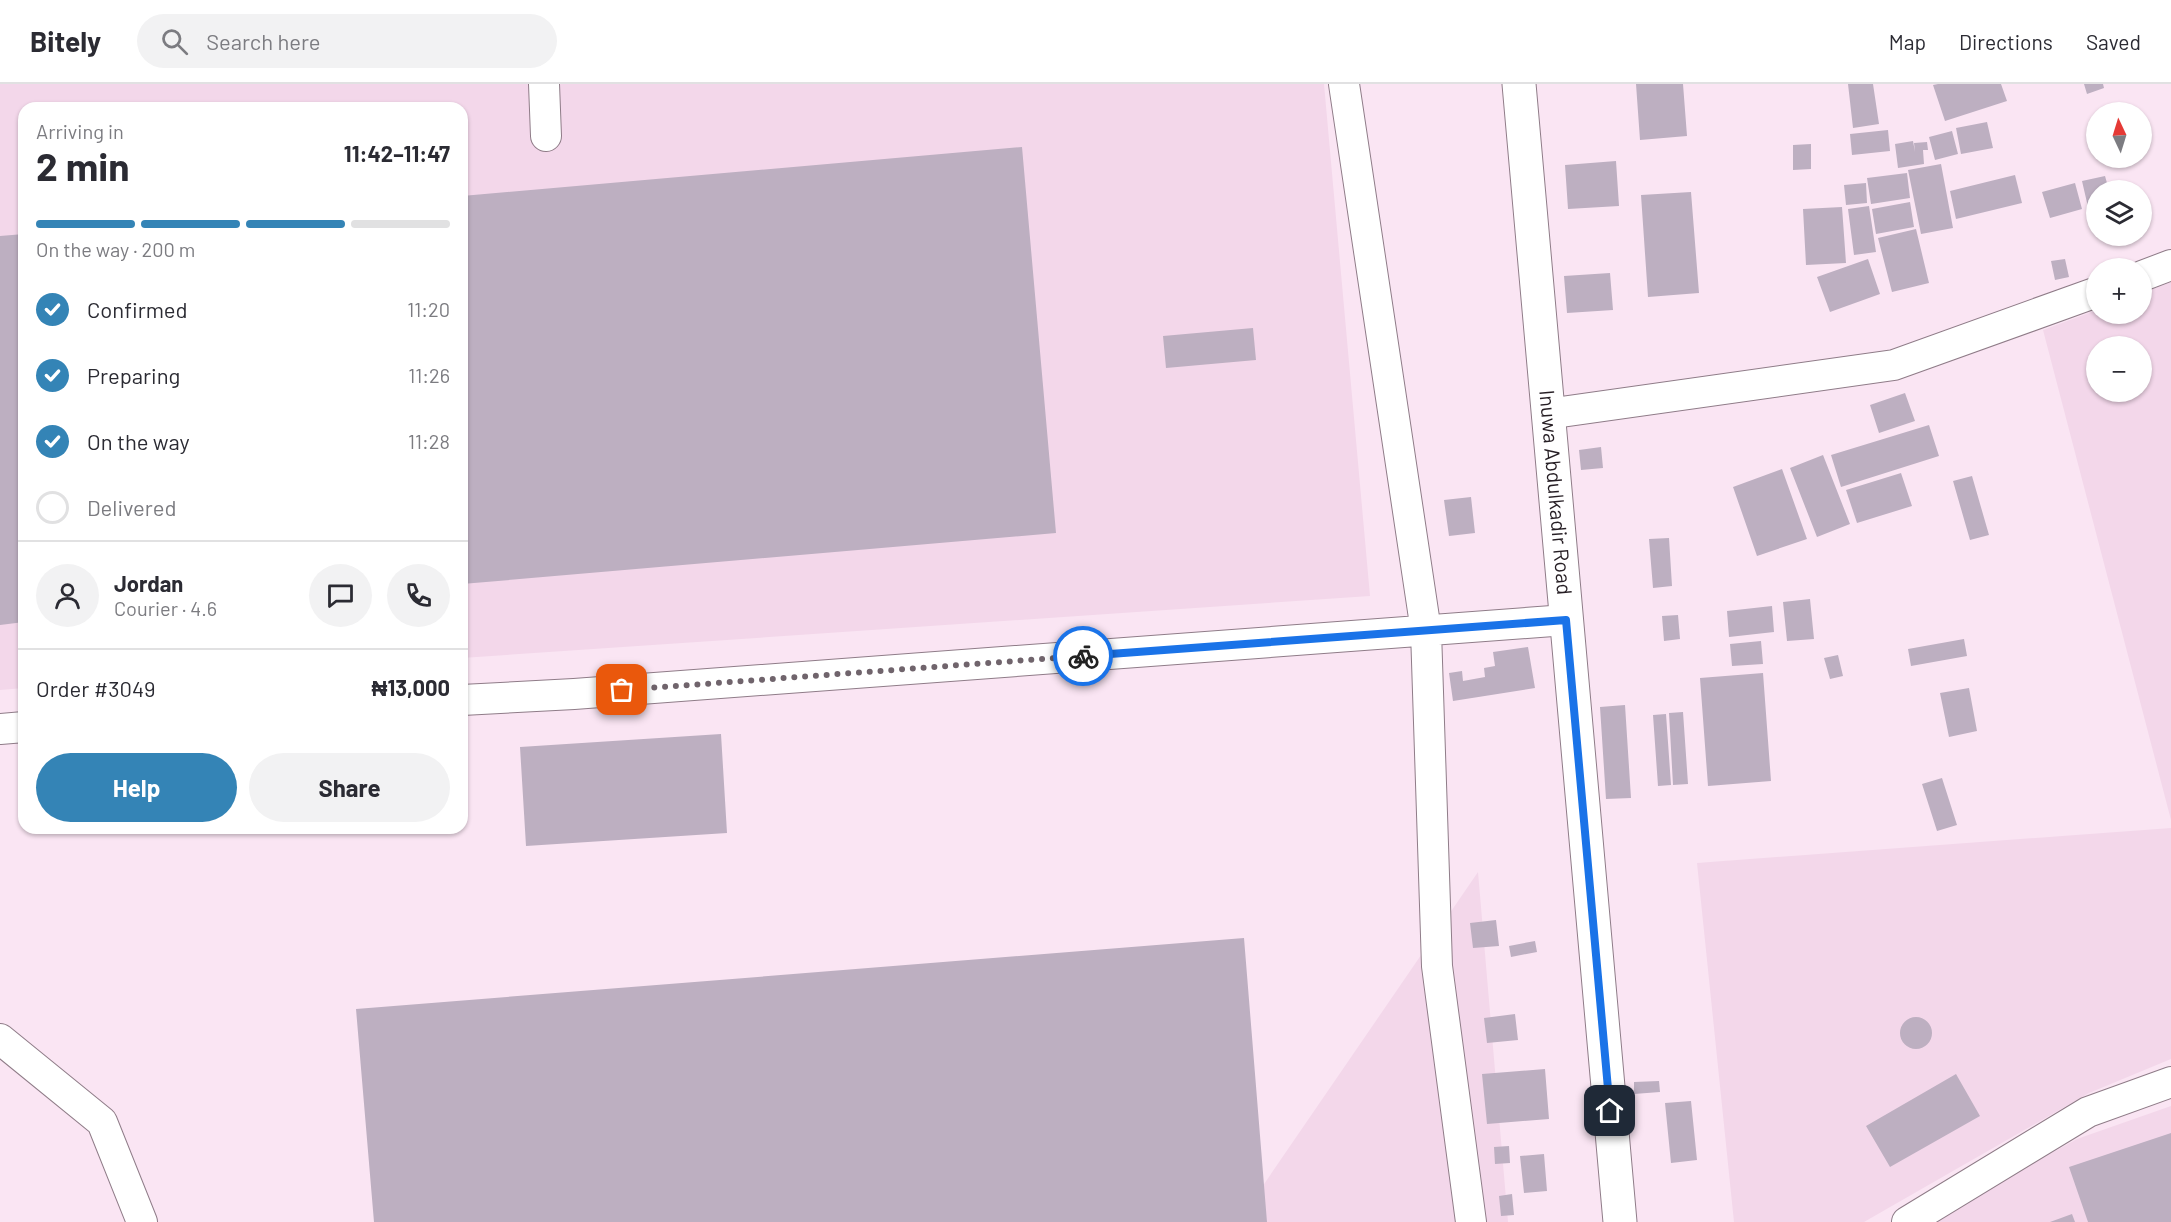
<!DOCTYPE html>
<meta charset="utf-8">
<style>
:root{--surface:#fff;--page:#f2f2f3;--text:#2b2b33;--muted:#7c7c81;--line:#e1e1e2;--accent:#3484b6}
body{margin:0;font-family:Barlow,sans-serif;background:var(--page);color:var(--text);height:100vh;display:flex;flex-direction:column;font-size:22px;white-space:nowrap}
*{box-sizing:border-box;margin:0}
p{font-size:20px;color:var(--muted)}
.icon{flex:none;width:33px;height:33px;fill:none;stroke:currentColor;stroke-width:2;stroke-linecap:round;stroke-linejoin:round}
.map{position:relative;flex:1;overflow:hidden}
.panel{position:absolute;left:18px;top:18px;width:450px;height:732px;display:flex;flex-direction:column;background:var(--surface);border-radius:18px;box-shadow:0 2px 4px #0004}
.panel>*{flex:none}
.needle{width:39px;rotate:356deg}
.controls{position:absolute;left:2086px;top:18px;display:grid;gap:12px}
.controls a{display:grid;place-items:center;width:66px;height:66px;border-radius:50%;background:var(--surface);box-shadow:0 2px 4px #0004;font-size:30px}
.pin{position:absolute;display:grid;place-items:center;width:51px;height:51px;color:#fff;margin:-26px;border-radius:12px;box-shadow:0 3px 9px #0006}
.courier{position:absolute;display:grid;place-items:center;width:60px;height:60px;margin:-30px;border:4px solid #1a73e8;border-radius:50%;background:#fff;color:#222;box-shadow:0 2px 8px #0007}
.overview em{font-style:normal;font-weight:700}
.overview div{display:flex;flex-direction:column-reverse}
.overview{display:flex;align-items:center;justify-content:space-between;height:102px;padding:0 18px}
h1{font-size:39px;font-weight:700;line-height:45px}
.bar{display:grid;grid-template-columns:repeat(4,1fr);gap:9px 6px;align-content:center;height:72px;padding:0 18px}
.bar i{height:8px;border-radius:4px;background:var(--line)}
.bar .on{background:var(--accent)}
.bar p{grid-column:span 4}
.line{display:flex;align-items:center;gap:15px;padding:0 18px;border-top:2px solid var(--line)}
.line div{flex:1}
.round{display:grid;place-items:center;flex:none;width:63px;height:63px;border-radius:32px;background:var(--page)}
ol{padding:0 18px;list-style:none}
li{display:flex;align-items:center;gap:18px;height:66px}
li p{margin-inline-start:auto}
li .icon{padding:6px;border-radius:50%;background:var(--accent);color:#fff;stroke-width:4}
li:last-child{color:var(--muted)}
li i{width:33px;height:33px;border:3px solid var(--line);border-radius:50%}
.action{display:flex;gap:12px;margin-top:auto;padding:12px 18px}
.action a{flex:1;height:69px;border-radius:36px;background:var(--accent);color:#fff;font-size:24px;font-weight:700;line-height:69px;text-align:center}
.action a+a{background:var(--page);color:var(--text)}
header{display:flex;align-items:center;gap:36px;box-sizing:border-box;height:84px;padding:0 30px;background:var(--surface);border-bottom:2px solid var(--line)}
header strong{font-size:28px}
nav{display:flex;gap:33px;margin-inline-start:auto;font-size:21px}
.search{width:420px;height:54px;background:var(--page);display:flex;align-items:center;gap:15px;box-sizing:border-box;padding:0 21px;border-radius:33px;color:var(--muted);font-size:22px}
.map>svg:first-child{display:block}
.built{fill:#f3d7ea;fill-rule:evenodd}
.building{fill:#bdafc1}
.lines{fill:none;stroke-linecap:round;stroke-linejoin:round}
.street-casing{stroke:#8f7c88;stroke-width:32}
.secondary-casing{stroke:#8f7c88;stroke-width:35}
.street{stroke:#fff;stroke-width:30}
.secondary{stroke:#fff;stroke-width:33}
.done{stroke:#70646c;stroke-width:6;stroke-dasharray:0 10.8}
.route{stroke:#1a73e8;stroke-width:8}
.labels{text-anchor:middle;stroke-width:4.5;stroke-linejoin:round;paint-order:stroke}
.street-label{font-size:21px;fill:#261e24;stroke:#fff6fc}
</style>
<header>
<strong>Bitely</strong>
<div class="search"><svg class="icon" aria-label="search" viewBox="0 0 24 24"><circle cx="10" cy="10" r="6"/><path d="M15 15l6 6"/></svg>Search here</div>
<nav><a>Map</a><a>Directions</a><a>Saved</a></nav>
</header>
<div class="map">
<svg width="2171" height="1138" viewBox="0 0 2171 1138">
<rect width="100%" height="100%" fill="#fae5f3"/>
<path class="built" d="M 0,0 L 1324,0 L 1370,512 L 462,574 L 462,24 L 24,24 L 24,604 L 0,606 Z
M 2171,198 L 2171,736 L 2043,246 L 2097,226 L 2097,230 L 2142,230 L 2142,209 ZM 2097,262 L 2142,262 L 2142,308 L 2097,308 Z
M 2171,744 L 2171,975 L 2089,1009 L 1864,1138 L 1734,1138 L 1697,779 Z
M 1478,788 L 1508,1138 L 1238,1138 Z
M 2171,1022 L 2171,1138 L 1926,1138 L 2077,1055 Z"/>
<path class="building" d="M 1636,0 L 1683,0 L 1687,52 L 1640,56 Z
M 1848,0 L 1873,0 L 1879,40 L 1853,44 Z
M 1938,0 L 2001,0 L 2007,17 L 1945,37 L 1933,1 Z
M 2084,0 L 2103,0 L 2104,4 L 2087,10 Z
M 1987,38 L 1993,64 L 1961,70 L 1956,44 Z
M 1888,46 L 1890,67 L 1852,71 L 1850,50 Z
M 1952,47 L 1958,70 L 1935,76 L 1929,53 Z
M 1913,57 L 1915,68 L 1914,59 L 1927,58 L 1928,66 L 1923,66 L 1924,80 L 1898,84 L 1895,60 Z
M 1811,60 L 1811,85 L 1793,86 L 1793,61 Z
M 1022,63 L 1056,449 L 462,500 L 462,112 Z
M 1616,77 L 1619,122 L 1568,125 L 1565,81 Z
M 1941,80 L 1953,144 L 1921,150 L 1908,86 Z
M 1907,89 L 1910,114 L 1871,120 L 1867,94 Z
M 2015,91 L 2022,119 L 1956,135 L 1950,107 Z
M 2105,92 L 2109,106 L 2097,106 L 2097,148 L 2094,149 L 2082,97 Z
M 1866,99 L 1867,119 L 1846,121 L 1844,101 Z
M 2075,99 L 2082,125 L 2050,134 L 2042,108 Z
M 1691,108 L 1699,209 L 1648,213 L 1641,111 Z
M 1910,118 L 1914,143 L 1876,150 L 1872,125 Z
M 1869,122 L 1876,168 L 1854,171 L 1848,125 Z
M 1842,123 L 1846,179 L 1806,181 L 1803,125 Z
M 1916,145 L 1929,199 L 1892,208 L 1878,154 Z
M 24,150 L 24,538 L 0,541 L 0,152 Z
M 1868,175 L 1880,210 L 1830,228 L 1817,193 Z
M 2065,175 L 2069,193 L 2055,196 L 2051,177 Z
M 1610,189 L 1613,226 L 1567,229 L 1564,192 Z
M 1253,244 L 1256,276 L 1166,284 L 1163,252 Z
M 1905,309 L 1915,337 L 1879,349 L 1870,321 Z
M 1929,341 L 1939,372 L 1841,403 L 1831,371 Z
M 1601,363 L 1603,384 L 1581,386 L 1579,366 Z
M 1823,371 L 1850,440 L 1817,453 L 1790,384 Z
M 1782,385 L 1807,455 L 1757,472 L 1733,403 Z
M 1901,389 L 1912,422 L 1857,439 L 1846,406 Z
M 1972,392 L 1989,451 L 1970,456 L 1953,397 Z
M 1471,413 L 1475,449 L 1449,452 L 1444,416 Z
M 1669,454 L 1672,502 L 1653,504 L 1649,455 Z
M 1810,515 L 1814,555 L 1787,557 L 1783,518 Z
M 1772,522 L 1774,548 L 1729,553 L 1727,527 Z
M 1678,531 L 1680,555 L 1664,557 L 1662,532 Z
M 1964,555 L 1967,572 L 1911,582 L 1908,565 Z
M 1761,557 L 1763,580 L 1732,582 L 1730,560 Z
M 1528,563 L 1535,604 L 1453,617 L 1449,589 L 1462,587 L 1463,597 L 1485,593 L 1484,584 L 1495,582 L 1493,568 Z
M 1838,571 L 1843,592 L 1830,595 L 1824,574 Z
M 1763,589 L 1771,697 L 1708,702 L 1700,594 Z
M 1969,604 L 1977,647 L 1949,653 L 1940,609 Z
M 1625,621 L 1631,714 L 1606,715 L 1600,623 Z
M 1683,628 L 1688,700 L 1673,701 L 1669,629 Z
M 1666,630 L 1671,701 L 1658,702 L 1653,631 Z
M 721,650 L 727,749 L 526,762 L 520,663 Z
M 1942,694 L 1957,741 L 1937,747 L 1922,700 Z
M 1496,836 L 1499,862 L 1473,864 L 1470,839 Z
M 1244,854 L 1267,1138 L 374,1138 L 356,925 Z
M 1535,857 L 1537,868 L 1511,873 L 1509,862 Z
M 1515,930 L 1518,956 L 1487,959 L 1484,934 Z
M1900 949a16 16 0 1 1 32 0a16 16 0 1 1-32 0Z
M 1545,985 L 1549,1035 L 1487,1040 L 1482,990 Z
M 1956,990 L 1980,1032 L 1890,1083 L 1866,1042 Z
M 1659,997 L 1660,1008 L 1634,1010 L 1634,998 Z
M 1691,1017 L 1697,1076 L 1671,1079 L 1665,1019 Z
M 2171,1049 L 2171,1138 L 2088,1138 L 2069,1083 Z
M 1509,1062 L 1510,1079 L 1495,1080 L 1494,1063 Z
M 1544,1070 L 1547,1107 L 1524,1109 L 1520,1072 Z
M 1512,1110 L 1514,1131 L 1501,1132 L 1499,1112 Z
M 2072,1130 L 2075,1138 L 2050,1138 Z"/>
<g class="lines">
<defs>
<path id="street" d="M 544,0 L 546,52
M 1344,0 L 1426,547 L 1437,882 L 1471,1138
M 2142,192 L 2171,181
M 1547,330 L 1894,281 L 2097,208
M 462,616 L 574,610 L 1566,536
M 0,645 L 24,643
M 0,955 L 102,1038 L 142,1138
M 1907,1138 L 2088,1028 L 2171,998"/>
<g id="secondary">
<path id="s1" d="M 1519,0 L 1620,1138"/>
</g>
</defs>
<use href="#street" class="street-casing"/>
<use href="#secondary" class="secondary-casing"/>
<use href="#street" class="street"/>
<use href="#secondary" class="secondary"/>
</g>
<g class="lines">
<path class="done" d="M 622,606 L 1083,572"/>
<path class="route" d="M 1083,572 L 1566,536 L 1610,1027"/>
</g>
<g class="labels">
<g class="street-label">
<text dy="7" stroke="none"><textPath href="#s1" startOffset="410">Inuwa Abdulkadir Road</textPath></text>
</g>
</g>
</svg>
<div class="controls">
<a><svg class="needle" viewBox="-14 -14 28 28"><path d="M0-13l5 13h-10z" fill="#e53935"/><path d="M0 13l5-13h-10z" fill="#7c7c81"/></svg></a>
<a><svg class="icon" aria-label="layers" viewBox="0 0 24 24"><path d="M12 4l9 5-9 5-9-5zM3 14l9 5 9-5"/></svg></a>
<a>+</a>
<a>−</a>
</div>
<div class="pin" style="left:622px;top:606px;background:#ea580c"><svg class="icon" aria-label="bag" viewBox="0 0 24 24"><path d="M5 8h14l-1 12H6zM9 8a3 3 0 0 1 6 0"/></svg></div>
<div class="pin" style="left:1610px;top:1027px;background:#1f2937"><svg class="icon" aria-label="home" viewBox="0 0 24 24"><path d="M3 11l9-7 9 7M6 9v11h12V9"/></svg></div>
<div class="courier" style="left:1083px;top:572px"><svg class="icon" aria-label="bike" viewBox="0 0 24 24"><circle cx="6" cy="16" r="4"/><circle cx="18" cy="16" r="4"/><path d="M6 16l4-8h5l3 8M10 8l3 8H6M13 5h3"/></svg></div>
<section class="panel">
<div class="overview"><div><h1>2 min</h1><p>Arriving in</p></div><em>11:42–11:47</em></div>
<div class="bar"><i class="on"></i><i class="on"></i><i class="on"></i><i></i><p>On the way · 200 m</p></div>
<ol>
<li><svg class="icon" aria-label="check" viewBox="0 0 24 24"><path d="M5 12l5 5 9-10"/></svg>Confirmed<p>11:20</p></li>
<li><svg class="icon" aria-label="check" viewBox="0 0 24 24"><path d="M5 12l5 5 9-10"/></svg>Preparing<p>11:26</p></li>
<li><svg class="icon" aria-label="check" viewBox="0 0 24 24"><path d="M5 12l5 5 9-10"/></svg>On the way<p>11:28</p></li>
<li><i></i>Delivered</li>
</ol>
<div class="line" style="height:108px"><a class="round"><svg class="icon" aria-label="person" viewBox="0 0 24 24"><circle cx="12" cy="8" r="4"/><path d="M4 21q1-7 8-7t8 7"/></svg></a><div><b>Jordan</b><p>Courier · 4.6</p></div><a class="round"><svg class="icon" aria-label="chat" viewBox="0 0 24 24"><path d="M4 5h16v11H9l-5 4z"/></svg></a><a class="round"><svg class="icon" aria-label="phone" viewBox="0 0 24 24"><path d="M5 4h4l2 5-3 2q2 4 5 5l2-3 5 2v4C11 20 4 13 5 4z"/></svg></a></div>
<div class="line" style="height:78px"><div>Order #3049</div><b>₦13,000</b></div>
<div class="action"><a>Help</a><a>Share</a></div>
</section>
</div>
